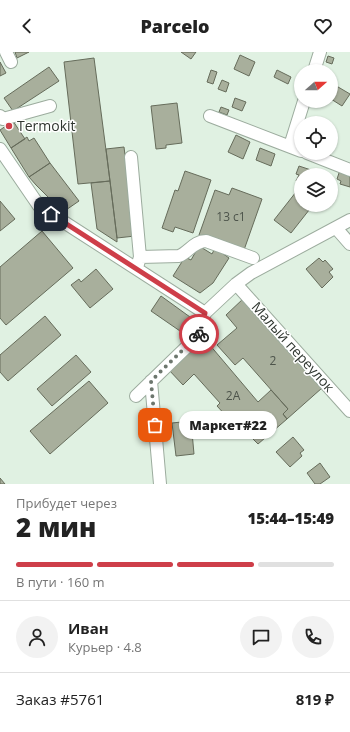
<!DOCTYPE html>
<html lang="ru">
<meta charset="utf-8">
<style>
:root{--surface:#fff;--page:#f2f2f2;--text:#222;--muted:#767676;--line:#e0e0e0;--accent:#ce3e49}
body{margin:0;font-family:"Open Sans",sans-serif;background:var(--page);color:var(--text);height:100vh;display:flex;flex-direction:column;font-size:15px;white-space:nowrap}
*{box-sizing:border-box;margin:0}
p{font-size:13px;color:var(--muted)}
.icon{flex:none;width:22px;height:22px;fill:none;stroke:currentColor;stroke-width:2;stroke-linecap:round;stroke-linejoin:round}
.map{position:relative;height:432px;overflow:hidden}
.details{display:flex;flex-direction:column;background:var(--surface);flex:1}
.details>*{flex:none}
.needle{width:26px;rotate:69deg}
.fabs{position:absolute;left:294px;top:12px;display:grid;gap:8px}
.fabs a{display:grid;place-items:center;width:44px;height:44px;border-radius:50%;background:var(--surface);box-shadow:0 1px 3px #0004;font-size:20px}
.pin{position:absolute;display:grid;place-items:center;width:34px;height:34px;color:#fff;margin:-17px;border-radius:8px;box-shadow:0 2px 6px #0006}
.courier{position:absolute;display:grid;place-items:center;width:40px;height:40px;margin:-20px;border:3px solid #ce3e49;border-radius:50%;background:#fff;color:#222;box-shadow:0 1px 5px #0007}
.bubble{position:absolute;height:28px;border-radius:14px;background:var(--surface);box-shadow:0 1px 3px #0004;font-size:13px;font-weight:800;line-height:28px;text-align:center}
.headline em{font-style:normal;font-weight:800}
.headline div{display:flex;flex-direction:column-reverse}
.headline{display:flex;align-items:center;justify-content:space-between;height:68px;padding:0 16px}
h1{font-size:26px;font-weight:800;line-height:30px}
.bar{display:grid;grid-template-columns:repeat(4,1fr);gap:6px 4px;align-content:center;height:48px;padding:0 16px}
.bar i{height:5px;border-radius:3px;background:var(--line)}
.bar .on{background:var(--accent)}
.bar p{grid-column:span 4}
.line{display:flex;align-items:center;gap:10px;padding:0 16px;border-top:1px solid var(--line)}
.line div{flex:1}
.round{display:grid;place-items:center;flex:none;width:42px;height:42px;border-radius:21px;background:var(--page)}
header{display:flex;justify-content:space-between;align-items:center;height:52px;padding:0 16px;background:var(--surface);font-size:18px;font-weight:800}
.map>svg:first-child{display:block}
.building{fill:#a8af9c;stroke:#666c5b}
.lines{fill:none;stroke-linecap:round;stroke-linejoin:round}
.minor-casing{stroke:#9cac9e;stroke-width:14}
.minor{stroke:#fff;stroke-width:12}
.done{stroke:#6d776e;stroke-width:4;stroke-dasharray:0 7.2}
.route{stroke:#ce3e49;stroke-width:5}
.poi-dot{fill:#ce3e49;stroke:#fff;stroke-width:1.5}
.labels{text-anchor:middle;stroke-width:3;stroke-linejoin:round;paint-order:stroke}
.number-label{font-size:12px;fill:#4d544b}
.poi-label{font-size:14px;fill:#2f3630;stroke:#fff;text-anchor:start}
.street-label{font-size:14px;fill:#2f3630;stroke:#fff}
</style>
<header><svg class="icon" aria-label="back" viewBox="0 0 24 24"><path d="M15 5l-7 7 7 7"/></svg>Parcelo<svg class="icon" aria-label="heart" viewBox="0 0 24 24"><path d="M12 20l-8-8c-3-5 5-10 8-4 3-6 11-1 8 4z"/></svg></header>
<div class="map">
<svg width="350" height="432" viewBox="0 0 350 432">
<rect width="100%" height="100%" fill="#e0f1e2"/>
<path class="building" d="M 15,0 L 29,0 L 17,6 Z
M 181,0 L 196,0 L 191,7 Z
M 240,3 L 255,10 L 249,24 L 234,17 Z
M 328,4 L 334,6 L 332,12 L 326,10 Z
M 94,6 L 110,129 L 78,132 L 64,10 Z
M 0,10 L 6,21 L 0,24 Z
M 49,15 L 59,29 L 13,59 L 4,46 Z
M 211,18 L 217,20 L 213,32 L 207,30 Z
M 277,18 L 291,25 L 288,32 L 274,25 Z
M 222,28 L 229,31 L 226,40 L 218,37 Z
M 333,32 L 350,42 L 342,54 L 331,47 L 331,36 Z
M 235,46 L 246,50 L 242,59 L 232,55 Z
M 177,51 L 182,91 L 166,93 L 166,96 L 156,97 L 151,54 Z
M 221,55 L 229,58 L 227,63 L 219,60 Z
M 13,69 L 25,87 L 11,96 L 0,78 Z
M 236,83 L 250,90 L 243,107 L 228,100 Z
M 27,85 L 29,89 L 34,86 L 50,111 L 29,125 L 11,96 Z
M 124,95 L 135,184 L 117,186 L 106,97 Z
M 260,96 L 275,102 L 271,114 L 256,108 Z
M 50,111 L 79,149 L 63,160 L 36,133 L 29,125 Z
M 299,114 L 314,119 L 313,123 L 301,123 L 301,131 L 296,129 L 299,123 L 296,122 Z
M 340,118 L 350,121 L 350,135 L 340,132 L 341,129 L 337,127 Z
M 185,119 L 211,128 L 193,181 L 175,175 L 173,180 L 162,176 L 175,138 L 178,139 Z
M 110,129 L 117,186 L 117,190 L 97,177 L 91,131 Z
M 232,136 L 262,147 L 244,198 L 199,183 L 215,138 L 229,143 Z
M 296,140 L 301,144 L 301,153 L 313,153 L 291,181 L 274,168 Z
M 0,149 L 15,167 L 0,179 Z
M 42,179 L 73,216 L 6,273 L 0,266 L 0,215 Z
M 199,194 L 212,202 L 215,196 L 229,206 L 213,231 L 200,241 L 173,224 L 185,205 L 191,208 Z
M 319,206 L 323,210 L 325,208 L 333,217 L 329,220 L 333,225 L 322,236 L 306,217 Z
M 96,217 L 113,237 L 90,256 L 71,233 L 79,227 L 81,230 Z
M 161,244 L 190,265 L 180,279 L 151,259 Z
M 244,246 L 322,336 L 287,367 L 283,362 L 288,357 L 243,306 L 235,313 L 217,293 L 237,276 L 226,263 Z
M 45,264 L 61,283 L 8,329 L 0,320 L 0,303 Z
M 203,285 L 258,350 L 271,338 L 288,357 L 283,362 L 287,367 L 258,392 L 231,365 L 229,367 L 217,354 L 220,351 L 194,322 L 183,333 L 168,317 Z
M 76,303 L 91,320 L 52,354 L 37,337 Z
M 89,329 L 108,351 L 50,402 L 30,379 Z
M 191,369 L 194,402 L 176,404 L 172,371 Z
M 293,385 L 304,398 L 300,401 L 302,404 L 290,415 L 276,400 Z
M 320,411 L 330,425 L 320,432 L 315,432 L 307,421 Z
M 0,426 L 5,432 L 0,432 Z"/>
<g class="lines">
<defs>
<path id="minor" d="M 6,0 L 11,10
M 314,19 L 320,0
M 0,64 L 3,67 L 50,54
M 210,64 L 301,99
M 290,94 L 304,49
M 0,97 L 39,154 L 205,261
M 307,101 L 350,118
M 131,105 L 140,205 L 138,212
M 336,176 L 350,192
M 140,205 L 179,204 C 189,200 194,189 206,189 L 253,206
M 236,232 L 350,359
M 205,261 L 236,232 L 251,221 L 350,168
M 151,329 L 160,432
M 136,344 L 199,283 L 205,261"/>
</defs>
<use href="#minor" class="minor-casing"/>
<use href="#minor" class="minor"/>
</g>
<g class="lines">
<path class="done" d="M 155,373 L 151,329 L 199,282"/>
<path class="route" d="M 51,162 L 205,261 L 199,282"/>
</g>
<circle class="poi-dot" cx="9" cy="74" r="4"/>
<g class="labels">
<g class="number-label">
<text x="231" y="169">13 с1</text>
<text x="273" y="313">2</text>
<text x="233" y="348">2А</text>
</g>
<g class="poi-label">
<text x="17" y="79">Termokit</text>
</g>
<g class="street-label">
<text transform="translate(293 295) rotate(48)" y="5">Малый переулок</text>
</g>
</g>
</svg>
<div class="fabs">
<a><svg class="needle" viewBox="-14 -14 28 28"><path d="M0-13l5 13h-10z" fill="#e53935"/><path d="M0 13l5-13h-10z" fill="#767676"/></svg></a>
<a><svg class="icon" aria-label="locate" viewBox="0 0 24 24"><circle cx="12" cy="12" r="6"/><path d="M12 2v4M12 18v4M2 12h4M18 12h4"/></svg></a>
<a><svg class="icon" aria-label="layers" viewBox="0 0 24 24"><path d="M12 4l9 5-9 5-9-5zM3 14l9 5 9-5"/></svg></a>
</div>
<div class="pin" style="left:155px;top:373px;background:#ea580c"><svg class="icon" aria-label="bag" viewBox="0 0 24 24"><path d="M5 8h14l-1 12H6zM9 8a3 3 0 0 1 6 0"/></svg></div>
<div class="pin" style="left:51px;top:162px;background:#1f2937"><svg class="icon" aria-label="home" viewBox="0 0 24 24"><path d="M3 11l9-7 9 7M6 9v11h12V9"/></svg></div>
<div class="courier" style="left:199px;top:282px"><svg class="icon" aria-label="bike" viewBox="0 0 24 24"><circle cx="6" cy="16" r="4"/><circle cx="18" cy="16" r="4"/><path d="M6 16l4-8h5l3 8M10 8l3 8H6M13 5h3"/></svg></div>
<div class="bubble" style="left:179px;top:359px;width:98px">Маркет#22</div>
</div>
<section class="details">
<div class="headline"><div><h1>2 мин</h1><p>Прибудет через</p></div><em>15:44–15:49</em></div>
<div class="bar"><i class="on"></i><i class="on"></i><i class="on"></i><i></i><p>В пути · 160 m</p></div>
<div class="line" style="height:72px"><a class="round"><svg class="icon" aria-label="person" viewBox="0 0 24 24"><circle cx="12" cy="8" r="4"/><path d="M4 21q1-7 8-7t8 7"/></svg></a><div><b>Иван</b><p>Курьер · 4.8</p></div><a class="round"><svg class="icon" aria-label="chat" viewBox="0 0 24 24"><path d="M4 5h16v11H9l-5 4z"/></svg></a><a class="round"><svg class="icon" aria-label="phone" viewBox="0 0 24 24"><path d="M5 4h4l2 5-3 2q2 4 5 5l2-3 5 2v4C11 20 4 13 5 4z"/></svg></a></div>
<div class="line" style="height:52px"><div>Заказ #5761</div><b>819 ₽</b></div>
</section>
